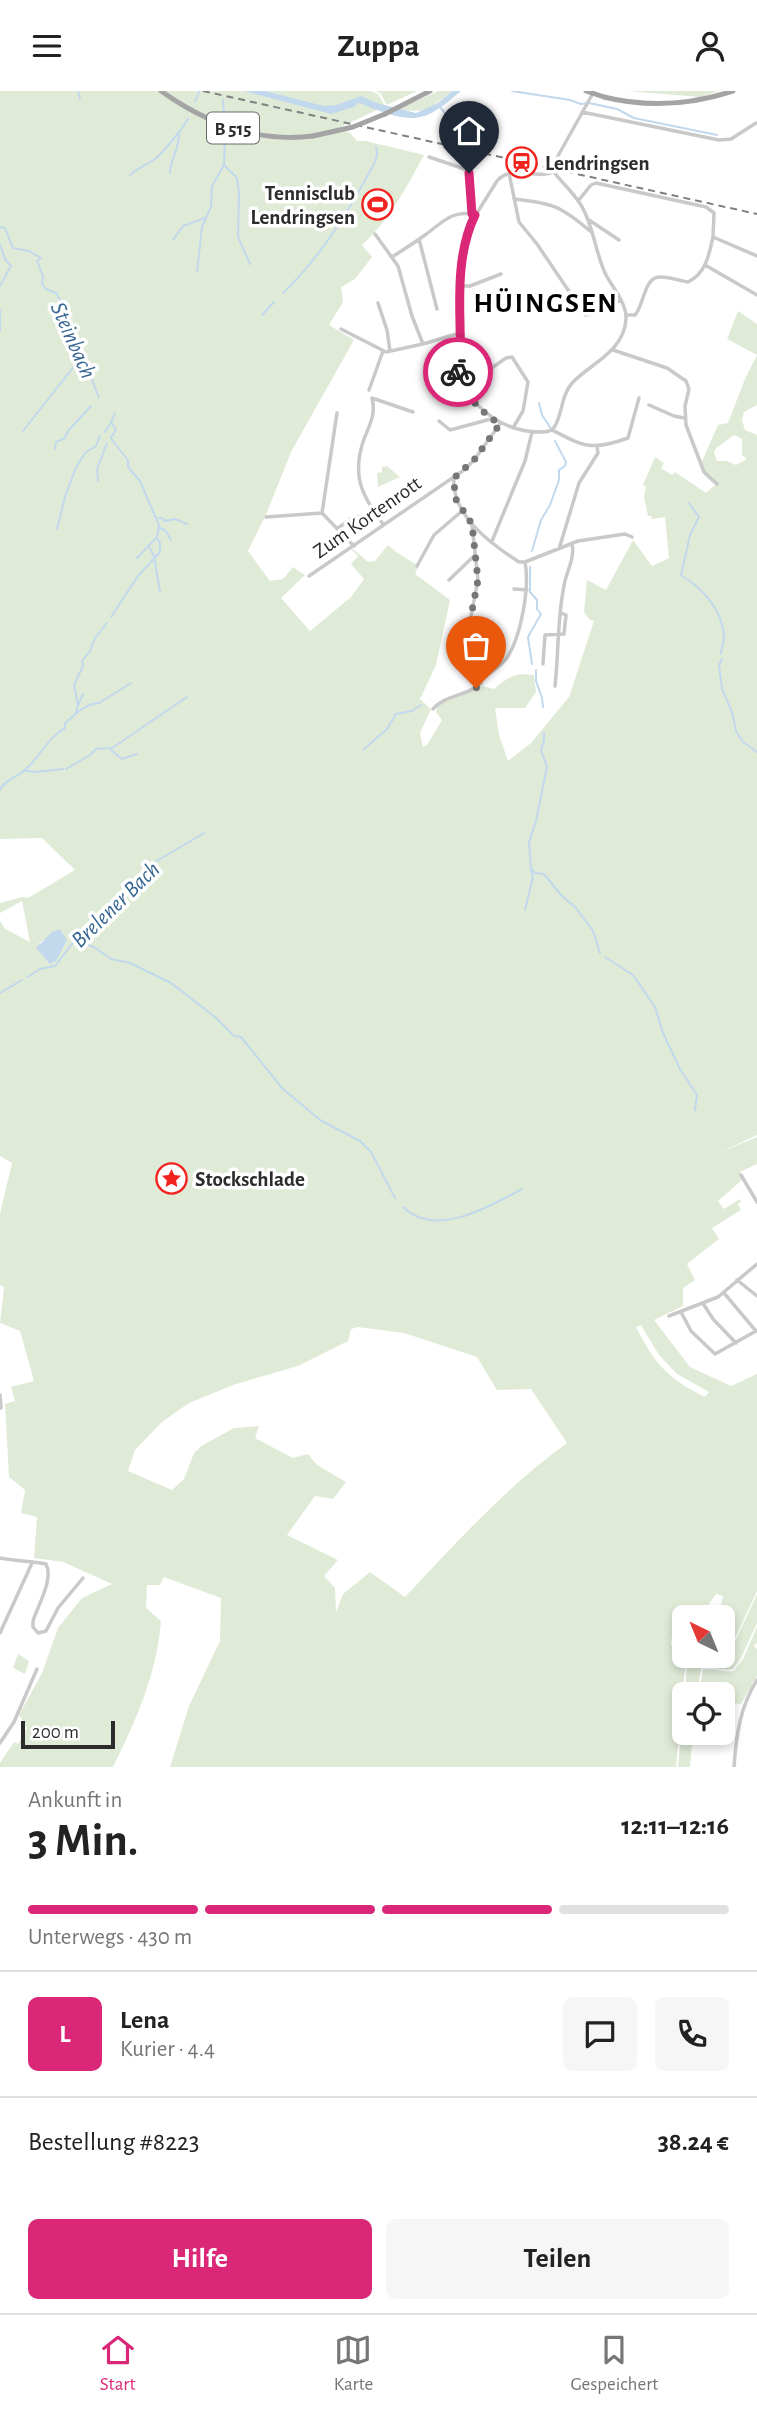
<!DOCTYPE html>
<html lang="de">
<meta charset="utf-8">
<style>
:root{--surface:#fff;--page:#f6f6f6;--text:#222;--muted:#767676;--line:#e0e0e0;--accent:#db2777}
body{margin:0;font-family:"Alegreya Sans",sans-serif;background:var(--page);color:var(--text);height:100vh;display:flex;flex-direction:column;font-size:26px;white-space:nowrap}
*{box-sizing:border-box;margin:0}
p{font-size:23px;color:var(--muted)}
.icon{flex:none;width:38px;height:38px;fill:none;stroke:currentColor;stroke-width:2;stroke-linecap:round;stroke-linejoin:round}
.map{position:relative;height:1676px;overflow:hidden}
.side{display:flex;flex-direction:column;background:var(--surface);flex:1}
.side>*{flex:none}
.needle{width:46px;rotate:317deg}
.fabs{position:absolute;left:672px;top:1514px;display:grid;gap:14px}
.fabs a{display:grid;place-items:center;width:63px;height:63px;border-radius:10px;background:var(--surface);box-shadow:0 4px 10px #0003;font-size:35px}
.scale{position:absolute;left:21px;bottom:18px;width:94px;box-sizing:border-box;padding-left:7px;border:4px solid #2c2c2c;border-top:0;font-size:19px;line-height:24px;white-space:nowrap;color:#2c2c2c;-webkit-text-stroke:5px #fff;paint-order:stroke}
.pin{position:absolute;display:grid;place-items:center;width:60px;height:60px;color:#fff;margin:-72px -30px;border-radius:50% 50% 50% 0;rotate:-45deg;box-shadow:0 0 7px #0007}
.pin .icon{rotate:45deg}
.courier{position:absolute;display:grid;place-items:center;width:70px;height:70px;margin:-35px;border:5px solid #db2777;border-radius:50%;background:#fff;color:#222;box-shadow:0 2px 9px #0007}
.head em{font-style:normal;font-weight:600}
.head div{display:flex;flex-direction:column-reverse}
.head{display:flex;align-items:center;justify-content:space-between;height:119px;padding:0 28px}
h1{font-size:46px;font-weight:600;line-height:52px}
.bar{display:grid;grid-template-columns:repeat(4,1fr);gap:10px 7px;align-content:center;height:84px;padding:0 28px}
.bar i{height:9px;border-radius:5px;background:var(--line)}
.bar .selected{background:var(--accent)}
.bar p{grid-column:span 4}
.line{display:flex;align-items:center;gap:18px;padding:0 28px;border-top:2px solid var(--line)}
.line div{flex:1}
.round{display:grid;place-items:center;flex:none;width:74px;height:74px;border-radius:10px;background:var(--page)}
.action{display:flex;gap:14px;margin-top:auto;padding:14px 28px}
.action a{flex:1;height:80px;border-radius:10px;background:var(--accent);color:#fff;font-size:28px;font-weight:600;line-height:80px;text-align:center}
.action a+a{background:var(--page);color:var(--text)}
header{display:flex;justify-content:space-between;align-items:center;height:91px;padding:0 28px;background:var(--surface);font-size:32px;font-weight:600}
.dock{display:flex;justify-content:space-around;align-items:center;height:98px;border-top:2px solid var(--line);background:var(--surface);font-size:19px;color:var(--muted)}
.dock a{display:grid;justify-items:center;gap:4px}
.dock .selected{color:var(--accent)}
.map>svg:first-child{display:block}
.green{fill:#e0ebd7;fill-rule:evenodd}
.water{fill:#c2d8ed}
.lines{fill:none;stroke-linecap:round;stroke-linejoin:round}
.stream{stroke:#c2d8ed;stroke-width:2}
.minor{stroke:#c9c9c9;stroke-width:3.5}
.major{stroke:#a4a4a4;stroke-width:5}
.rail{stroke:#818181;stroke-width:2;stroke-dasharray:7 5;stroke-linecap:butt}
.major-bridge{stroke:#a4a4a4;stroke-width:5}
.done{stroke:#767676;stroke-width:7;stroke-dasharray:0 12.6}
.route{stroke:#db2777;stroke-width:9}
.labels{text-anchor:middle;stroke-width:7;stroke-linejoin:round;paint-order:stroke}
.shield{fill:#fff;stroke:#6b6b6b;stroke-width:2}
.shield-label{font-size:19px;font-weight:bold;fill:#2c2c2c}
.poi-label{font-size:21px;font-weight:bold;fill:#2c2c2c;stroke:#fff;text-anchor:start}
.street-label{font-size:21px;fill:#2c2c2c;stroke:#fff}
.water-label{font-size:23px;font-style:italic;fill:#356693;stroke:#fff}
.district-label{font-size:28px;font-weight:bold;letter-spacing:2px;fill:#000;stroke:#fff}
</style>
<header><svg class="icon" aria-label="menu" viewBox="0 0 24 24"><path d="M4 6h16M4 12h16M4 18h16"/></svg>Zuppa<svg class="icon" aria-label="person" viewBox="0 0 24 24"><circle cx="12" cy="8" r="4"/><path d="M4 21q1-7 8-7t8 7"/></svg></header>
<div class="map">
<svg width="757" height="1676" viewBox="0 0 757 1676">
<rect width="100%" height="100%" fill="#fff"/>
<path class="green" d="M 0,0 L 371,0 L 378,3 L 385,15 L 339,37 L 350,42 L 357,50 L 366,50 L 424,64 C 407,96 389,129 362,154 L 372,166 L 355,188 L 341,196 L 343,211 L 329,234 L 354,249 L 292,359 L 267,421 L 248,460 L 270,490 L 283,488 L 293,476 L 305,484 L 281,507 L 310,540 L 351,506 L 364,488 L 351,473 L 358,465 L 352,459 L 353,458 L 368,471 L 375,470 L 388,454 L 396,461 L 419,475 L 415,483 L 450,509 L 436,574 L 420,608 L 431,618 L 420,642 L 423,656 L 427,654 L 442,629 L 436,621 L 438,614 L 457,604 L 482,595 L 494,598 C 509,586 514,581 534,584 L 536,601 L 525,617 L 495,617 L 499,644 L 508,670 L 531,652 L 569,606 L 594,530 L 590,529 L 584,521 L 587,489 L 606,499 L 633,449 L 652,475 L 669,467 L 665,426 L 652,428 L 651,425 L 648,425 L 644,406 L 646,396 L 643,394 L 655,366 L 664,372 L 661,377 L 672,384 L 675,381 L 706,402 L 715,394 L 705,385 L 700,375 L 718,334 L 728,332 L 745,288 L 757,264 L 727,248 L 738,220 L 757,233 L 757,314 L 744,321 L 742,329 L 745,339 L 757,344 L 757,1044 L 721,1061 L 757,1046 L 757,1073 L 740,1081 L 742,1089 L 718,1110 L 724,1118 L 740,1108 L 741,1111 L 738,1113 L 741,1119 L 712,1137 L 719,1148 L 687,1173 L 695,1189 L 683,1197 L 683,1215 L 654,1229 L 690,1276 L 731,1295 L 757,1283 L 757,1500 L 732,1554 L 723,1553 L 723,1526 L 713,1526 L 720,1519 L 723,1505 L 716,1503 L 700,1526 L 684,1526 L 684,1531 L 673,1532 L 671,1554 L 684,1556 L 684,1564 L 691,1565 L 685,1575 L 676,1676 L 170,1676 L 189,1615 L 220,1550 L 221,1507 L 164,1486 L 160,1494 L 147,1494 L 146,1517 L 161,1530 C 157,1582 136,1630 113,1676 L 0,1676 L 0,1672 L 14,1651 L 18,1653 L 27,1637 L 19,1624 L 42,1582 L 58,1537 L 82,1507 L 112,1493 L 63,1471 L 34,1467 L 37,1426 L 21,1422 L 25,1399 L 9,1386 L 5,1313 L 15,1310 L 11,1296 L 34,1290 L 20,1240 L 0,1232 L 4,1196 L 0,1194 L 0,1123 L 12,1072 L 0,1065 L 0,830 L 5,838 L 30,851 L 22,810 L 0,822 L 0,812 L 22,806 L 28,807 L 75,779 L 42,747 L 0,748 ZM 734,344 L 742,348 L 742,364 L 747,368 L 736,374 L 727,370 L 717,370 L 714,362 L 716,357 ZM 48,846 L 66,852 L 53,872 L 39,852 ZM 641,1234 L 659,1264 L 677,1283 L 709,1301 L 705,1306 C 667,1287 655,1273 636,1236 ZM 358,1236 L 404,1242 L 477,1266 L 497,1299 L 531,1298 L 567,1352 C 506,1396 456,1452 405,1506 L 370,1481 L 343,1503 L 336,1521 L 335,1497 L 324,1485 L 338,1469 L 287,1444 L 315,1405 L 333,1408 L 346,1391 L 317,1374 L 308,1363 L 293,1367 L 255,1347 L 259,1335 L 234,1337 L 203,1354 L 194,1362 L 184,1388 L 172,1399 L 128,1380 L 135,1359 L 162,1331 L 189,1312 L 236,1293 L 298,1275 L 348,1250 L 351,1238 Z
M 375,0 L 417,0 L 387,14 L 380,2 Z
M 438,0 L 452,0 C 432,17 425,23 399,18 Z
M 626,0 L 719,0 L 700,6 Z
M 387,375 L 400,386 L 378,396 L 377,382 L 382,381 L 382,376 Z
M 757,1503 L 757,1532 L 741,1567 L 733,1578 C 722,1580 713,1574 701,1577 L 697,1603 L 685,1603 L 687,1576 L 694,1565 L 728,1566 Z
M 757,1536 L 757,1552 L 754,1555 L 757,1558 L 757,1585 L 741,1613 L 723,1611 L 723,1603 L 699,1603 L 703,1579 C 714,1576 723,1582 734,1580 L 743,1568 Z
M 18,1563 L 29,1570 L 25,1583 L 13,1577 Z
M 684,1611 L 684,1642 L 693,1642 L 690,1676 L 678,1676 Z"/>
<path class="water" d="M 244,0 L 265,0 L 324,15 L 336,14 L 361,5 L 377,12 L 416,22 L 438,12 L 452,0 L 461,0 C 427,29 418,34 374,18 C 368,16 364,13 358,12 L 354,16 L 331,23 Z
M 60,838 L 67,849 L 56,870 L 50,873 L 36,857 L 52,841 Z"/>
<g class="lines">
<path class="stream" d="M 78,0 L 80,8
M 512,0 L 570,9 L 581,13 L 589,12 L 617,18 L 634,27 L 717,44
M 223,9 L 224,22
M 195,11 L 199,1
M 439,15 L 445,22
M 224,74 L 237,87 L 239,102 L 238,146 L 250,173
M 170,82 C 170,69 179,58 179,44
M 130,84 C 138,77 146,74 155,68 C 162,63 183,37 188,28
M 0,136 L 5,137 L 13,157 L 29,160 L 41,167 L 37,170 L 43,185 L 42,193 L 46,198 L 56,202 L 60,209 L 63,222 L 74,242 L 99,307
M 173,149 L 183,135 L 205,127
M 0,154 L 5,168 L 11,175 L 0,195
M 197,181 L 202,136 L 211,116 L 212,95 L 224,74 L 225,44
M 283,202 C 321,166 350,118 375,71 L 377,64 L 376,56
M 0,219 L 0,240
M 262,224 L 274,211
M 539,312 L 542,324 L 550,336
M 115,322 L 111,331 L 116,339 L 111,346 L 112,349 L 128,369 L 128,376 L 140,390 L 159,434 L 157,446 L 137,467
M 23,340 L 75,274
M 105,341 L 110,333
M 55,358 L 56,351 L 65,347 L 68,340 L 91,315
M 98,390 L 97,378 L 107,352
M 689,412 L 699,426 L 690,444 L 681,484 C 703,498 723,519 724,546 C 724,552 721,557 721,563
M 159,427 L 162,427 L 165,430 L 175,428 L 187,433
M 160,437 L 166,440 L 171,449
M 57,438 L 65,406 L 76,376 L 86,361 L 96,355 L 100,345
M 149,456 L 154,465 L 160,501
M 532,460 L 541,429 L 550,414 L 559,389 L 559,379 L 565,375 L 566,371 L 555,350
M 530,476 L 530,501 L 537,509 L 537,518 L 541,523 L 528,546 L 532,573
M 111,526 L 138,485 L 160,461 L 160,452 L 157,447
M 722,568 L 719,574 L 722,598 L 732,621 L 736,640 L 743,651 L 757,661
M 536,579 L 536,590 L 542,607 L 543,616
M 78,614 L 83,603
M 76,621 L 78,614 L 74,594 L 83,575 L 82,570 L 90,560 L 95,547 L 107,532
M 544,642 L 544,650 L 541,659 L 547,676 L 536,730 L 529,751 L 531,777 L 535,782 L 544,783 L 561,804 L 576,817 L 593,840 L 600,862
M 111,659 L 122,668 L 137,663
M 363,659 L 387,638 L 396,623 L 412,620 L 421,614
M 66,678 L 90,664 L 96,658 L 112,657 L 187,606
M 26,680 L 36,681 L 63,678
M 0,699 C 4,689 18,686 26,678 C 40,666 48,646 65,637 L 65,632 C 75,624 84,613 99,612 L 131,592
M 525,819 L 533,786 L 531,779
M 75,849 L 94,856 L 111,868 L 130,872 L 171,892 L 215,926 L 234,945 L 241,946 L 282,997 L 320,1029 L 360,1050 L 371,1061 L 395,1107
M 605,866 L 633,884 L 655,916 L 663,942 L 680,978 L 697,1004 L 695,1019
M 28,886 L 40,878 L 55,875 L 75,849 L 88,844 L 145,777 L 204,742
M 0,902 L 22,889
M 403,1116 C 436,1148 490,1115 522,1098"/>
<path class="minor" d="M 582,21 L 719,49 L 731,48 L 756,32
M 429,66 L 468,79 L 472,123
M 554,81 C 562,92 573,101 581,114 C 594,135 595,162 606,184 C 613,197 627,213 626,228 C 624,260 593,271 573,291 C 561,304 563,321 555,335 C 551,341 546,341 540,341 C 503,341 478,319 457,290 L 461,258 L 459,195 L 464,164 L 472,130 L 497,90 C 511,73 535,89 554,81 Z
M 554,81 L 553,74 L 593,2
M 509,82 L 519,131 L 537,153 L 585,224 L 604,219 L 620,209
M 514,108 C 552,112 561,115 590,140
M 578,110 L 591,94 L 596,92 L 706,116 L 714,122 L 713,146
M 589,129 L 619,149
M 375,143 L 398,175 L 412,225 L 423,253
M 419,148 L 437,218
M 392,166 C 403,159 414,152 425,144 C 442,132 452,118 475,124
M 705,174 L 757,204
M 459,195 L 470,195 L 501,183
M 378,212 L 387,239 L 390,260
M 626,224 L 635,224 C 644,214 644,187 659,186 C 669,185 679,190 688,191 C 706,182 709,164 713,146 L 757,165
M 341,238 L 386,261 L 423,253 L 460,242
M 613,259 L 667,277 L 686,290 L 689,298 L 685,315 L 686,334 L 704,381 L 717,393
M 463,297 L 506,267 L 512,266 L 528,291 L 523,320 L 513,337
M 369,299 L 383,260
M 649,314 L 674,325 L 684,327
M 439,330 L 450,339 L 491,328
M 552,339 C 585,356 592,360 628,347 L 639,307
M 454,387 C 451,424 491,453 519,471 L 525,471 L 578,450 L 625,443 L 632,446
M 322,422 L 337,322
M 266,426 L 322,422 L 354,455
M 383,433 C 362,405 351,385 364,348 C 370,333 376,323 372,307 L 413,321
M 472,434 L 478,489 L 463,566 L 480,589
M 337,438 L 353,426 L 376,424
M 492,450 L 525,370 L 532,341
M 559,458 L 579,392 L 598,362 L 597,356
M 417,475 L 434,444 L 462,420
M 309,485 L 464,379 L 474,369 L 500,333
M 449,489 L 475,464
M 514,498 L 527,499
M 543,573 L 545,544 L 564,543 L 566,524 L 561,522
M 480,589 C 489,582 499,577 506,568 C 521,547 530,496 525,471
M 555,595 C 559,560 557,524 565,490 C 568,478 575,465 572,453
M 433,618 C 446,603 469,605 481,592 L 480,589
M 741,1084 L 757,1111
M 737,1189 L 757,1205
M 724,1202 L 756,1240
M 704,1214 L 713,1228 L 736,1252
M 681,1221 L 691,1240 L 715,1263 L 756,1240
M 669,1225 L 718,1206 L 757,1173
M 0,1304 L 1,1317
M 0,1467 C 15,1470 32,1470 46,1473 C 54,1488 38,1514 33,1530 L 33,1536 L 38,1542 L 46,1540 L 58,1517 L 83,1487
M 0,1542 L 32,1472
M 0,1652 L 14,1631 L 37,1578
M 734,1676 C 736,1645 740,1616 757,1589"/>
<path class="major" d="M 161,0 C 206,32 258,52 313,45
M 604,6 C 648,17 690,14 733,0
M 385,23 L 430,0"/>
<path class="rail" d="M 203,0 L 757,123"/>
<path class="major-bridge" d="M 586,0 L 604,6
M 313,45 L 353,36 L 385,23"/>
</g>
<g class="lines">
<path class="done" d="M 458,281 L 457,290 C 468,305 484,324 500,333 L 474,369 L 454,387 L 455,407 L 472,433 L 478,489 L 463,566 L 481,590 L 476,597"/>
<path class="route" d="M 458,281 C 462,264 460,249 460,232 C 459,196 459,157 475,124 L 472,123 L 469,82"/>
</g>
<defs>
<symbol id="station-ring" viewBox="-11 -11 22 22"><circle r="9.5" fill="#fff" stroke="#f2221f" stroke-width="1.5"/><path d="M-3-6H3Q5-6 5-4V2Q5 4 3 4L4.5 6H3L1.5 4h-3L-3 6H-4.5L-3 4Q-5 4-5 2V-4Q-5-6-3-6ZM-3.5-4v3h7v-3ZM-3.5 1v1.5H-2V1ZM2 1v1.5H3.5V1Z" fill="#f2221f"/></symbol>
<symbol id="stadium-ring" viewBox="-11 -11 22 22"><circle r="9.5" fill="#fff" stroke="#f2221f" stroke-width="1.5"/><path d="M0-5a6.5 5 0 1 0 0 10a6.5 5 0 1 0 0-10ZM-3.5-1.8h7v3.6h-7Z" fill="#f2221f"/></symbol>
<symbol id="sight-ring" viewBox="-11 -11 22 22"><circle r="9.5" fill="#fff" stroke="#f2221f" stroke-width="1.5"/><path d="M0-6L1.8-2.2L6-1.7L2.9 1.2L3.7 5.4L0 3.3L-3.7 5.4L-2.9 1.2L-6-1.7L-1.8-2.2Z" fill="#f2221f"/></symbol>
</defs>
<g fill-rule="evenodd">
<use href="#station-ring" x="504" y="54" width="35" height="35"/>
<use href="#stadium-ring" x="360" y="96" width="35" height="35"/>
<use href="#sight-ring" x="154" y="1070" width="35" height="35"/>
</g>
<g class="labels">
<rect class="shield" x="207" y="21.5" width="52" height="31" rx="5"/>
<g class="shield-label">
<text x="233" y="44">B 515</text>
</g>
<g class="poi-label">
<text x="545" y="79">Lendringsen</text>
<text x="355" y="109" text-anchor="end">Tennisclub<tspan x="355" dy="24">Lendringsen</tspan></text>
<text x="195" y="1095">Stockschlade</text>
</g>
<g class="street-label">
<text transform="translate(367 426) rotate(-35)" y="7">Zum Kortenrott</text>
</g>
<g class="water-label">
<text transform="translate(74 249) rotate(66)" y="8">Steinbach</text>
<text transform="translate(115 813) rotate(-44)" y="8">Brelener Bach</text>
</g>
<g class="district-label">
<text x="546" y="221">HÜINGSEN</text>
</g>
</g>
</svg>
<div class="fabs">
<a><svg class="needle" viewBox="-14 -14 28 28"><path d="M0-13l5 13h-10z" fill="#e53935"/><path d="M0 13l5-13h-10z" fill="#767676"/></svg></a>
<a><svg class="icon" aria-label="locate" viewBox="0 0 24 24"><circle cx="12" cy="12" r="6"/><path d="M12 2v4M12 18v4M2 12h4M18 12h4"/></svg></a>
</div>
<div class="scale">200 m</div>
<div class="pin" style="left:476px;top:597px;background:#ea580c"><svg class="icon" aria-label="bag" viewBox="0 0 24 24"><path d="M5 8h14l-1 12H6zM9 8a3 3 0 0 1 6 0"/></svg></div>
<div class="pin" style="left:469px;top:82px;background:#1f2937"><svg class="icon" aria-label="home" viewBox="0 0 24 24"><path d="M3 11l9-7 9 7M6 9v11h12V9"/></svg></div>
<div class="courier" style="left:458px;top:281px"><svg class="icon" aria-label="bike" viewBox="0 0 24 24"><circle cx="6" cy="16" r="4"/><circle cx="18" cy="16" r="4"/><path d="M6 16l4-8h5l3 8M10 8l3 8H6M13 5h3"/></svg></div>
</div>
<section class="side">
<div class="head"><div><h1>3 Min.</h1><p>Ankunft in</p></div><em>12:11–12:16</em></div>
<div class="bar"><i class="selected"></i><i class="selected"></i><i class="selected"></i><i></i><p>Unterwegs · 430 m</p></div>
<div class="line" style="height:126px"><b class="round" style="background:var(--accent);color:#fff">L</b><div><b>Lena</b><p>Kurier · 4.4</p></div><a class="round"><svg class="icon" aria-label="chat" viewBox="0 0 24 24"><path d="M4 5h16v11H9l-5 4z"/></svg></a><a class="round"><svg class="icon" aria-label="phone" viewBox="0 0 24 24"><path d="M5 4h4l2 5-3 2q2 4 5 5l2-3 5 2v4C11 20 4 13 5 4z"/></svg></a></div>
<div class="line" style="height:91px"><div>Bestellung #8223</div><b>38.24 €</b></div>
<div class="action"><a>Hilfe</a><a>Teilen</a></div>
</section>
<nav class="dock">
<a class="selected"><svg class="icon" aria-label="home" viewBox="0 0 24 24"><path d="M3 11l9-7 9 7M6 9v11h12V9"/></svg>Start</a>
<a><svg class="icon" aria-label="map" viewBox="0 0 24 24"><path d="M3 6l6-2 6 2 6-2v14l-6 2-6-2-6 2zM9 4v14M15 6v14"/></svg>Karte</a>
<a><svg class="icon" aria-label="saved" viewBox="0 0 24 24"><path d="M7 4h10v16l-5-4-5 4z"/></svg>Gespeichert</a>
</nav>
